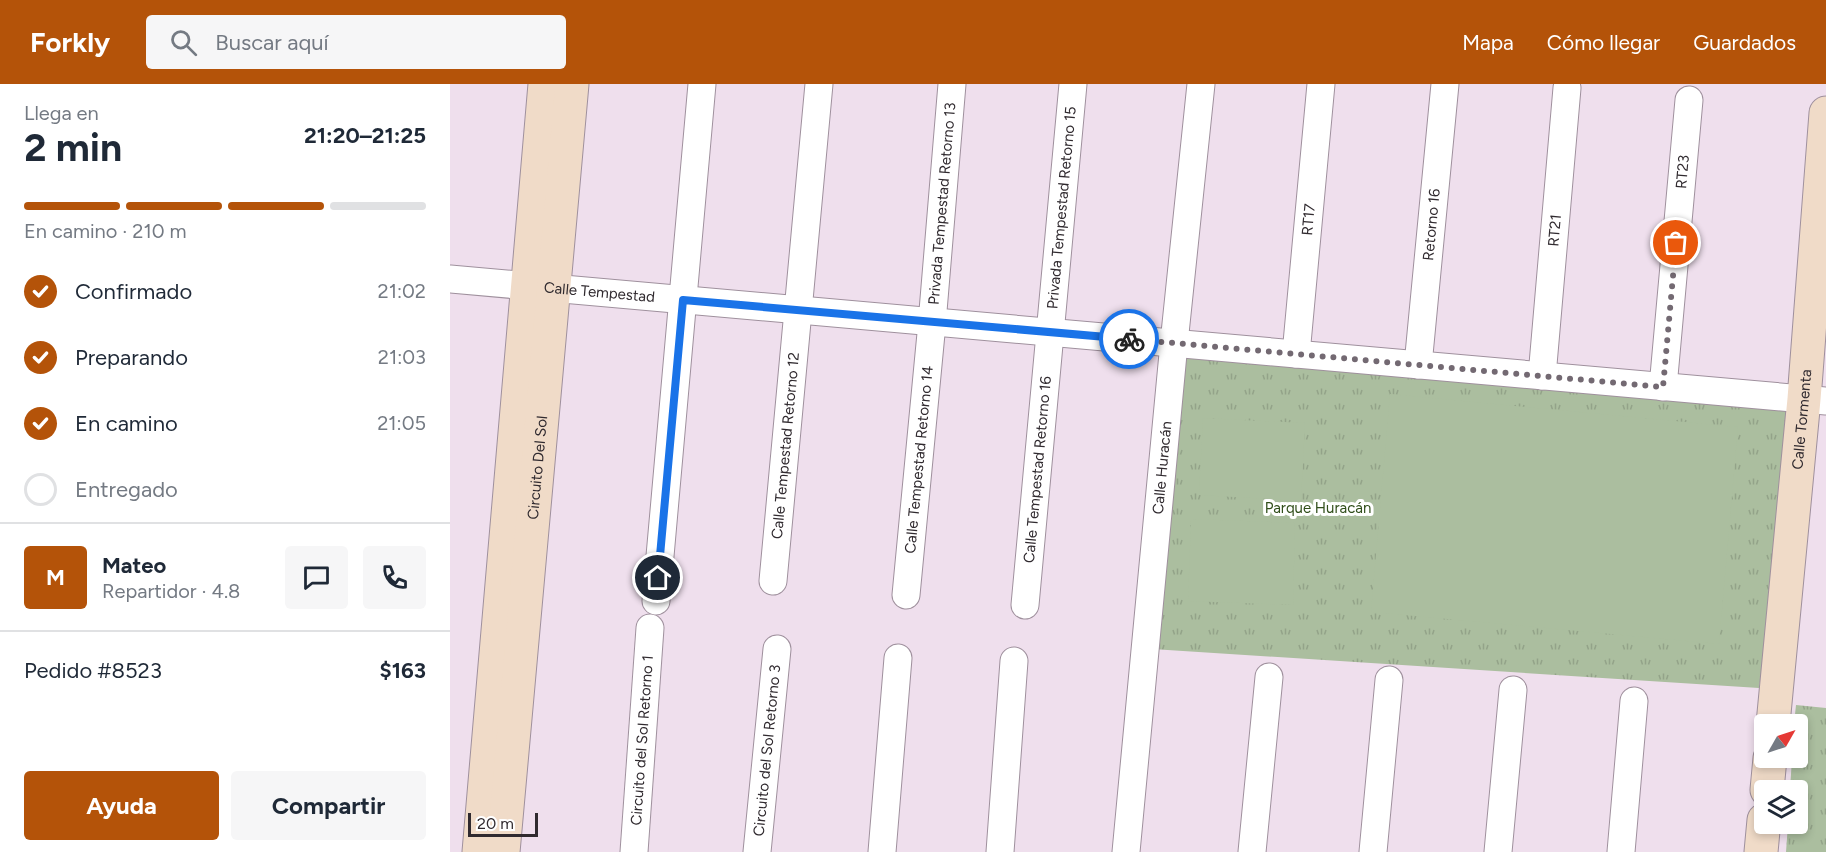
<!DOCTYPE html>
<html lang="es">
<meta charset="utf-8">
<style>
:root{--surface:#fff;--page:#f6f6f7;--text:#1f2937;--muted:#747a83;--line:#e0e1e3;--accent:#b45309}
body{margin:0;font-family:Figtree,sans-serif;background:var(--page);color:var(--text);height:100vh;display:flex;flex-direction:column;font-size:22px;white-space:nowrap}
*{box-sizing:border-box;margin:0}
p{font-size:20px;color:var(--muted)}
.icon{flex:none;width:33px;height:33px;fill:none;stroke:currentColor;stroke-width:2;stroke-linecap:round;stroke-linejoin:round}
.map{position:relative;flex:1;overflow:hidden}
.side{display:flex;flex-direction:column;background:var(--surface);width:450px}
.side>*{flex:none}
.needle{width:39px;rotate:51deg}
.controls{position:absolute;left:1304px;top:630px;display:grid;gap:12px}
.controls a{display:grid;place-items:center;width:54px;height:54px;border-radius:6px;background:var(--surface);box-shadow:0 3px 9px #0003;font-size:30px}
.scale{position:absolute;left:18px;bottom:15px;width:70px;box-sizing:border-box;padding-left:6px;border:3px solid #302a2f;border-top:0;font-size:16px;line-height:21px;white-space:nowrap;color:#302a2f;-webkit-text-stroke:4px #fff;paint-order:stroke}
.pin{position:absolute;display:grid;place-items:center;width:51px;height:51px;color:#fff;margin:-26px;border:3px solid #fff;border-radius:50%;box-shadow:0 2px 6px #0007}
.courier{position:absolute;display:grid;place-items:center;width:60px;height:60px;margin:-30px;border:4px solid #1a73e8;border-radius:50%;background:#fff;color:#222;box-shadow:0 2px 8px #0007}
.overview em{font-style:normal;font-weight:700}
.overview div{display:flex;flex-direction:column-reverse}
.overview{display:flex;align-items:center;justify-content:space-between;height:102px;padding:0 24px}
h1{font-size:39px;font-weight:700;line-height:45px}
.bar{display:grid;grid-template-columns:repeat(4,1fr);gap:9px 6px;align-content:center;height:72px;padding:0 24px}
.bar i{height:8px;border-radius:4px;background:var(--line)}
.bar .on{background:var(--accent)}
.bar p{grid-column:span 4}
.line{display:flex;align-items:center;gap:15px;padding:0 24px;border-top:2px solid var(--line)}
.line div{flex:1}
.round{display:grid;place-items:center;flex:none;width:63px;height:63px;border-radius:6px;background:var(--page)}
ol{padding:0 24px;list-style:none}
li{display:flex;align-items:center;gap:18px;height:66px}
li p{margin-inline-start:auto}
li .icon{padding:6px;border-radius:50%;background:var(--accent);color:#fff;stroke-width:4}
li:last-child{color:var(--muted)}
li i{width:33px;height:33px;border:3px solid var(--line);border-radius:50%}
.button{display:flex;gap:12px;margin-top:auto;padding:12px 24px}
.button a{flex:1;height:69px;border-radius:6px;background:var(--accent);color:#fff;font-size:24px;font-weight:700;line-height:69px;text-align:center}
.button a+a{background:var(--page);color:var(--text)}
header{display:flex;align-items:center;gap:36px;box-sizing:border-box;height:84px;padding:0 30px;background:var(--accent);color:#fff}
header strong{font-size:28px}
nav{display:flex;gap:33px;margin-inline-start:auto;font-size:21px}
.search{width:420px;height:54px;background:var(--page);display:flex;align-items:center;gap:15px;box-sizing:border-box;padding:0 21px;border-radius:6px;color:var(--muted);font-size:22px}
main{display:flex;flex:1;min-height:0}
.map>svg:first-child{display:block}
.grass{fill:url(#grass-tufts)}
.pitch{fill:#abbe9f}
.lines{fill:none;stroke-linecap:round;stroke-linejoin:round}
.street-casing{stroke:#9f909d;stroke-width:29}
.secondary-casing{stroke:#9f909d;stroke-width:35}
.street{stroke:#fff;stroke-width:27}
.secondary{stroke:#f0dbc8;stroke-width:33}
.done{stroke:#736972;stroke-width:6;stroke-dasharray:0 10.8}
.route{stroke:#1a73e8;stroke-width:8}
.labels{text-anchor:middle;stroke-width:6;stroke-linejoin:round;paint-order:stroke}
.street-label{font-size:15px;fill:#302a2f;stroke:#fff}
.park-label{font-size:15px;fill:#304e1a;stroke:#fff}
</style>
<header>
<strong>Forkly</strong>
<div class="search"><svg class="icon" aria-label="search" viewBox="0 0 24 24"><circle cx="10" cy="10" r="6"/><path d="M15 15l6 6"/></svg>Buscar aquí</div>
<nav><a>Mapa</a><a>Cómo llegar</a><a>Guardados</a></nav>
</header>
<main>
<section class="side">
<div class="overview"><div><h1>2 min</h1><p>Llega en</p></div><em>21:20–21:25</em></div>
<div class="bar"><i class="on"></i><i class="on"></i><i class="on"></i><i></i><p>En camino · 210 m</p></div>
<ol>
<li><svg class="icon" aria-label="check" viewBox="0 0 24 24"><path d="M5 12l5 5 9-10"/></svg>Confirmado<p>21:02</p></li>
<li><svg class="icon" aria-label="check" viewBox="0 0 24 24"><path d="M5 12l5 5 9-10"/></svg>Preparando<p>21:03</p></li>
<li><svg class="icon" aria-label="check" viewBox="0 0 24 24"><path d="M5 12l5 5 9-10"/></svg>En camino<p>21:05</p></li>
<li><i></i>Entregado</li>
</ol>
<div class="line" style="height:108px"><b class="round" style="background:var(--accent);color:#fff">M</b><div><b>Mateo</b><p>Repartidor · 4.8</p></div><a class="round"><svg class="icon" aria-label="chat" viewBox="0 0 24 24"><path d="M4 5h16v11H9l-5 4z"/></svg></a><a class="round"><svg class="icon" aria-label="phone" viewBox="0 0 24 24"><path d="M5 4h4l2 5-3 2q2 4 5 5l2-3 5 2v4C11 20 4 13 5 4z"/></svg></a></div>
<div class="line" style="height:78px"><div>Pedido #8523</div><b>$163</b></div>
<div class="button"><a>Ayuda</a><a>Compartir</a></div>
</section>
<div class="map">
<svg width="1376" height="768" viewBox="0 0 1376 768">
<defs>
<pattern id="grass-tufts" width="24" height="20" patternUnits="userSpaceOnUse" patternTransform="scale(1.5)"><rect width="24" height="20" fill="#abbe9f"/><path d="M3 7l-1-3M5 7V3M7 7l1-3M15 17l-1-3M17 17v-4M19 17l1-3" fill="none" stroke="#93a389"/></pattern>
</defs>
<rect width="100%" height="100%" fill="#efdfed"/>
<path class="grass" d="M 724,259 L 1354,315 L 1309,604 L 702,565 Z
M 1346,621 L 1376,624 L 1376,768 L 1336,768 L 1338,740 L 1347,740 L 1347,706 L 1340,706 L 1342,674 L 1347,674 L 1347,640 L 1344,640 Z"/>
<path class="pitch" d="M 940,310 L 1288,343 L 1269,560 L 921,528 Z
M 753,334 L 855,339 L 851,417 L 749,411 Z
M 741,435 L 845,439 L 843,521 L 738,517 Z"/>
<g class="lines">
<defs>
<g id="street">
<path id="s1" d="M 0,195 L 1376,317"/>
<path id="s2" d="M 846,270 L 871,0"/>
<path id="s3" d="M 968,281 L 995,0"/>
<path id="s4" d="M 1092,292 L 1117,4"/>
<path id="s5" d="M 1213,303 L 1239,16"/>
<path id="s6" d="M 323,497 L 369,0"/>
<path id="s7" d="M 456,511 L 482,239 L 502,0"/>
<path d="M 206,517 L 252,0"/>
<path id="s8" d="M 575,521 L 623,0"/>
<path id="s9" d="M 184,768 L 200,544"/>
<path id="s10" d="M 307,768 L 327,565"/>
<path d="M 432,768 L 448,574"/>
<path d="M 550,768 L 564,577"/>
<path id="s11" d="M 676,768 L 724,259 L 751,0"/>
<path d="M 802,768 L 819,593"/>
<path d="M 923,768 L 939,596"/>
<path d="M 1048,768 L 1063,606"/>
<path d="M 1171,768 L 1184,617"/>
</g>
<g id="secondary">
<path id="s12" d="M 1323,640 L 1354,315 L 1376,29"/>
<path d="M 1317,706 L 1320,674"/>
<path d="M 29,768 L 95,0"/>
<path id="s13" d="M 53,768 L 122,0"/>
<path d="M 1311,768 L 1314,736"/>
</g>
</defs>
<use href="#street" class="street-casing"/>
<use href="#secondary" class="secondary-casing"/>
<use href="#street" class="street"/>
<use href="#secondary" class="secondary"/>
</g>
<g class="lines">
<path class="done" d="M 679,255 L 1213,303 L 1226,159"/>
<path class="route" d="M 208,494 L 233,216 L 679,255"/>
</g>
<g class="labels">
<g class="street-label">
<text dy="5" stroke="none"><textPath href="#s5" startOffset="216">RT23</textPath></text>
<text dy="5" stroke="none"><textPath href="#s7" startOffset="393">Privada Tempestad Retorno 13</textPath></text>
<text dy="5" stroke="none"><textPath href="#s8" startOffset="399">Privada Tempestad Retorno 15</textPath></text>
<text dy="5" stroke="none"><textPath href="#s2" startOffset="135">RT17</textPath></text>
<text dy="5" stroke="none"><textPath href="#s3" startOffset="141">Retorno 16</textPath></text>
<text dy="5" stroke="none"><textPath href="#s4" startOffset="146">RT21</textPath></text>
<text dy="5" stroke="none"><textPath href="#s1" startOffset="150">Calle Tempestad</textPath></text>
<text dy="5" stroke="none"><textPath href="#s12" startOffset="306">Calle Tormenta</textPath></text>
<text dy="5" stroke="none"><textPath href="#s6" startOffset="136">Calle Tempestad Retorno 12</textPath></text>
<text dy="5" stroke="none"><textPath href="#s7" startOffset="136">Calle Tempestad Retorno 14</textPath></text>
<text dy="5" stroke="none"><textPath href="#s13" startOffset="386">Circuito Del Sol</textPath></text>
<text dy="5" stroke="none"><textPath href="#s11" startOffset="386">Calle Huracán</textPath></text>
<text dy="5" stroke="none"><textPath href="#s8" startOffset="136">Calle Tempestad Retorno 16</textPath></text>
<text dy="5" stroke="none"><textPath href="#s9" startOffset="112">Circuito del Sol Retorno 1</textPath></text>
<text dy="5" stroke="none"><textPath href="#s10" startOffset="102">Circuito del Sol Retorno 3</textPath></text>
</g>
<g class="park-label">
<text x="868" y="429">Parque Huracán</text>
</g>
</g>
</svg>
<div class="controls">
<a><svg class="needle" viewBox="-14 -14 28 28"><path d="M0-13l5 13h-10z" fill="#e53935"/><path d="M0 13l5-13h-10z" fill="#747a83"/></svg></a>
<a><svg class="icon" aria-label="layers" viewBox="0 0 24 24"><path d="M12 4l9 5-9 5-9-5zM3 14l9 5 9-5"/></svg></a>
</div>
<div class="scale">20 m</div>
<div class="pin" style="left:1226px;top:159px;background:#ea580c"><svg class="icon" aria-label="bag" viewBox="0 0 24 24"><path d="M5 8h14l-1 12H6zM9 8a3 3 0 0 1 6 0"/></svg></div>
<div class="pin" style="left:208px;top:494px;background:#1f2937"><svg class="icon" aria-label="home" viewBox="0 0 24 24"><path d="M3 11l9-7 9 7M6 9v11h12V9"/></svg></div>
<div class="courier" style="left:679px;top:255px"><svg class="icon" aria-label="bike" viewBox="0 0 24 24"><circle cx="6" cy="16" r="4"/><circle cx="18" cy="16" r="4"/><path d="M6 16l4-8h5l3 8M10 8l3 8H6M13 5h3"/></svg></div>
</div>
</main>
